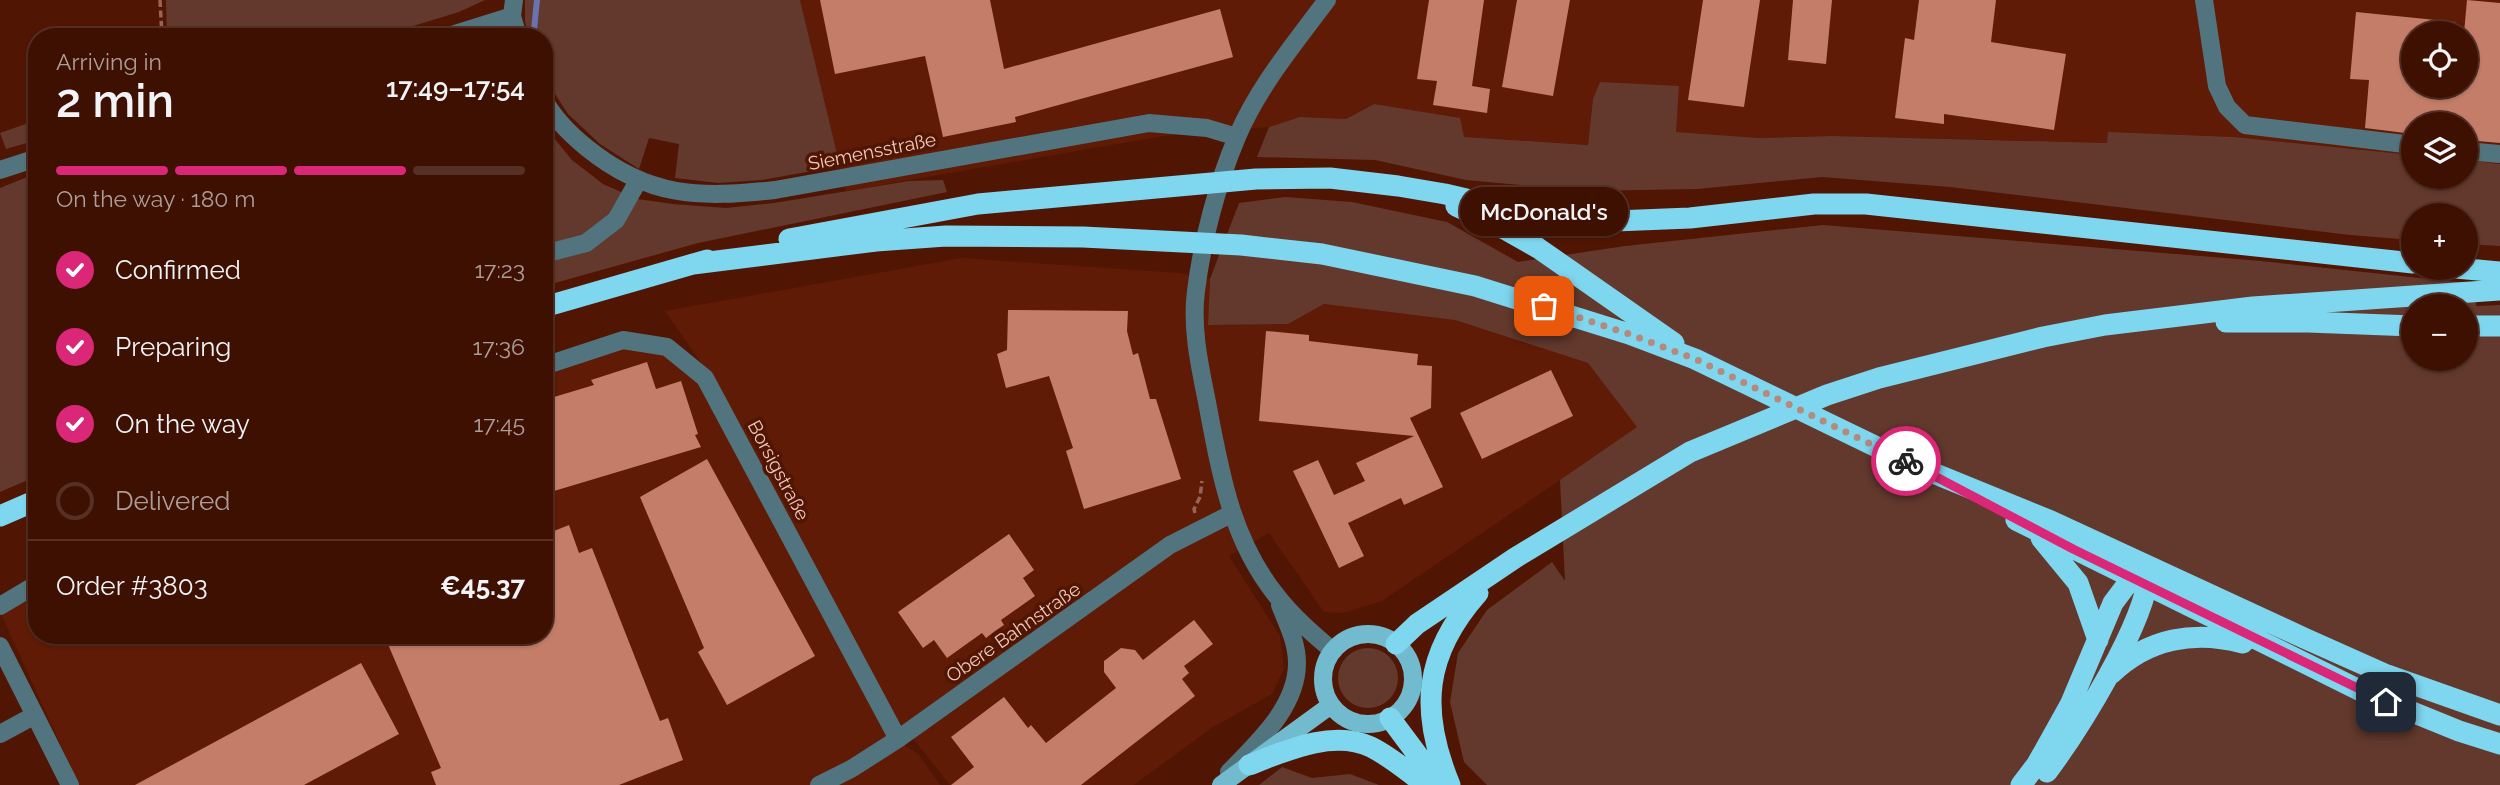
<!DOCTYPE html>
<meta charset="utf-8">
<style>
:root{--surface:#3d1002;--page:#481e11;--text:#f1f3f6;--muted:#ad9d99;--line:#563024;--accent:#db2777}
body{margin:0;font-family:Raleway,sans-serif;background:var(--page);color:var(--text);height:100vh;display:flex;flex-direction:column;font-size:26px;white-space:nowrap}
*{box-sizing:border-box;margin:0}
p{font-size:23px;color:var(--muted)}
.icon{flex:none;width:38px;height:38px;fill:none;stroke:currentColor;stroke-width:2;stroke-linecap:round;stroke-linejoin:round}
.map{position:relative;flex:1;overflow:hidden}
.side{position:absolute;left:28px;top:28px;width:525px;height:616px;display:flex;flex-direction:column;background:var(--surface);border-radius:28px;box-shadow:0 2px 5px #0004,0 0 0 2px var(--line)}
.side>*{flex:none}
.fabs{position:absolute;left:2401px;top:21px;display:grid;gap:14px}
.fabs a{display:grid;place-items:center;width:77px;height:77px;border-radius:50%;background:var(--surface);box-shadow:0 2px 5px #0004,0 0 0 2px var(--line);font-size:35px}
.pin{position:absolute;display:grid;place-items:center;width:60px;height:60px;color:#fff;margin:-30px;border-radius:14px;box-shadow:0 4px 10px #0006}
.courier{position:absolute;display:grid;place-items:center;width:70px;height:70px;margin:-35px;border:5px solid #db2777;border-radius:50%;background:#fff;color:#222;box-shadow:0 2px 9px #0007}
.bubble{position:absolute;height:49px;border-radius:24px;background:var(--surface);box-shadow:0 2px 5px #0004,0 0 0 2px var(--line);font-size:23px;font-weight:600;line-height:49px;text-align:center}
.head em{font-style:normal;font-weight:600}
.head div{display:flex;flex-direction:column-reverse}
.head{display:flex;align-items:center;justify-content:space-between;height:119px;padding:0 28px}
h1{font-size:46px;font-weight:600;line-height:52px}
.bar{display:grid;grid-template-columns:repeat(4,1fr);gap:10px 7px;align-content:center;height:84px;padding:0 28px}
.bar i{height:9px;border-radius:5px;background:var(--line)}
.bar .current{background:var(--accent)}
.bar p{grid-column:span 4}
.line{display:flex;align-items:center;gap:18px;padding:0 28px;border-top:2px solid var(--line)}
.line div{flex:1}
ol{padding:0 28px;list-style:none}
li{display:flex;align-items:center;gap:21px;height:77px}
li p{margin-inline-start:auto}
li .icon{padding:7px;border-radius:50%;background:var(--accent);color:#fff;stroke-width:4}
li:last-child{color:var(--muted)}
li i{width:38px;height:38px;border:4px solid var(--line);border-radius:50%}
.map>svg:first-child{display:block}
.built{fill:#5f1b05;fill-rule:evenodd}
.green{fill:#63392d;fill-rule:evenodd}
.lines{fill:none;stroke-linecap:round;stroke-linejoin:round}
.stream{stroke:#6b73af;stroke-width:6}
.building{fill:#c37d68}
.path{stroke:#976555;stroke-width:3.5;stroke-dasharray:7 3.5;stroke-linecap:butt}
.minor{stroke:#52747e;stroke-width:18}
.major{stroke:#72bbcf;stroke-width:18}
.highway{stroke:#7ed7ef;stroke-width:21}
.done{stroke:#b7897b;stroke-width:7;stroke-dasharray:0 12.6}
.route{stroke:#db2777;stroke-width:9}
.labels{text-anchor:middle;stroke-width:7;stroke-linejoin:round;paint-order:stroke}
.street-label{font-size:19px;fill:#eec8bc;stroke:#511503}
</style>
<div class="map">
<svg width="2500" height="785" viewBox="0 0 2500 785">
<rect width="100%" height="100%" fill="#511503"/>
<path class="built" d="M 800,0 L 2500,0 L 2500,164 L 2466,160 L 2466,124 L 2413,124 L 2413,155 L 2234,137 L 2109,132 L 2108,143 L 1833,136 L 1759,138 L 1675,132 L 1679,86 L 1593,99 L 1588,145 L 1464,137 L 1374,104 L 1346,119 L 1300,117 L 1269,127 L 1164,136 L 846,191 ZM 2413,33 L 2466,33 L 2466,86 L 2413,86 Z
M 961,258 L 1179,273 L 1210,279 L 1208,325 L 1288,324 L 1324,304 L 1455,320 L 1588,363 L 1638,427 L 1382,601 L 1343,613 L 1324,612 L 1269,533 L 1229,556 L 1280,636 L 1284,669 L 1272,694 L 1210,729 L 1134,785 L 950,785 L 898,720 L 709,374 L 665,311 Z
M 624,348 L 663,352 L 699,381 L 884,731 L 918,754 L 940,785 L 79,785 L 1,614 L 37,595 L 37,635 L 544,635 L 544,372 Z"/>
<path class="green" d="M 166,0 L 485,0 L 459,12 L 377,37 L 167,37 Z
M 525,0 L 800,0 L 840,166 L 762,180 L 718,183 L 675,178 L 679,144 L 649,138 L 639,169 L 600,144 L 568,114 L 544,77 L 544,37 L 528,37 L 525,21 Z
M 1600,82 L 1679,86 L 1676,132 L 1759,138 L 1833,136 L 2107,143 L 2108,132 L 2234,137 L 2413,155 L 2413,177 L 2466,177 L 2466,160 L 2500,164 L 2500,246 L 2466,244 L 2466,215 L 2413,215 L 2413,240 L 2350,235 L 1950,187 L 1822,177 L 1697,189 L 1584,191 L 1466,180 L 1375,160 L 1257,157 L 1269,127 L 1300,117 L 1346,119 L 1374,104 L 1460,118 L 1464,137 L 1588,145 L 1593,99 Z
M 37,120 L 37,140 L 6,149 L 0,133 Z
M 544,126 L 572,160 L 603,184 L 637,199 L 673,204 L 726,208 L 774,203 L 909,181 L 943,180 L 947,192 L 698,243 L 544,286 Z
M 37,173 L 37,476 L 0,492 L 0,188 Z
M 1285,197 L 1352,202 L 1447,222 L 1518,262 L 1625,246 L 1823,225 L 2261,261 L 2476,284 L 2476,306 L 2500,305 L 2500,785 L 1487,785 L 1464,762 L 1450,702 L 1458,653 L 1487,610 L 1552,562 L 1565,581 L 1560,480 L 1637,427 L 1588,363 L 1455,320 L 1324,304 L 1288,324 L 1208,325 L 1210,279 L 1239,203 ZM 2413,306 L 2466,306 L 2466,359 L 2413,359 Z
M1338 678a30 30 0 1 1 60 0a30 30 0 1 1-60 0Z
M 1282,767 L 1312,778 L 1350,774 L 1379,785 L 1259,785 Z"/>
<g class="lines">
<path class="stream" d="M 534,30 L 537,0"/>
</g>
<path class="building" d="M 820,0 L 990,0 L 1004,69 L 1220,9 L 1233,57 L 1015,117 L 1016,122 L 943,137 L 925,56 L 835,74 Z
M 1429,0 L 1484,0 L 1472,86 L 1490,89 L 1487,113 L 1433,105 L 1437,81 L 1417,79 Z
M 1517,0 L 1570,0 L 1553,96 L 1502,87 Z
M 1703,0 L 1760,0 L 1744,107 L 1688,100 Z
M 1793,0 L 1832,0 L 1826,64 L 1788,60 Z
M 1919,0 L 1996,0 L 1991,42 L 2066,54 L 2054,130 L 1944,114 L 1944,124 L 1895,118 L 1905,38 L 1914,40 Z
M 2467,0 L 2500,3 L 2500,143 L 2466,140 L 2466,124 L 2413,124 L 2413,134 L 2365,128 L 2369,80 L 2350,79 L 2356,12 L 2456,22 L 2456,33 L 2413,33 L 2413,86 L 2466,86 L 2466,33 L 2464,33 Z
M 1008,310 L 1128,311 L 1127,331 L 1133,355 L 1138,353 L 1150,399 L 1156,399 L 1181,479 L 1084,509 L 1066,451 L 1073,448 L 1049,376 L 1006,388 L 997,354 L 1007,350 Z
M 1266,331 L 1309,335 L 1309,341 L 1418,354 L 1417,365 L 1432,366 L 1431,408 L 1410,418 L 1443,487 L 1404,505 L 1401,498 L 1348,523 L 1364,556 L 1339,568 L 1293,471 L 1318,460 L 1334,495 L 1365,481 L 1356,463 L 1414,436 L 1259,421 Z
M 647,362 L 656,389 L 681,381 L 698,434 L 695,435 L 701,447 L 544,494 L 544,400 L 594,385 L 591,380 Z
M 1551,370 L 1573,416 L 1482,459 L 1460,413 Z
M 707,459 L 815,656 L 727,705 L 698,652 L 704,648 L 640,497 Z
M 569,525 L 579,553 L 592,548 L 660,721 L 668,718 L 683,760 L 619,785 L 436,785 L 431,772 L 441,768 L 384,635 L 544,635 L 544,535 Z
M 1009,534 L 1034,570 L 1023,578 L 1035,596 L 1001,620 L 1004,625 L 995,631 L 986,638 L 982,633 L 947,658 L 934,640 L 923,648 L 898,612 Z
M 1194,620 L 1213,644 L 1184,666 L 1189,673 L 1182,679 L 1195,696 L 1081,785 L 951,785 L 974,767 L 951,737 L 1004,697 L 1028,728 L 1031,725 L 1046,743 L 1116,688 L 1104,672 L 1104,661 L 1121,648 L 1135,650 L 1143,660 Z
M 361,663 L 399,734 L 304,785 L 135,785 Z"/>
<g class="lines">
<path class="path" d="M 160,0 L 162,37
M 1195,513 L 1194,509 L 1200,497 L 1202,481"/>
<path class="minor" d="M 514,0 L 512,16 L 518,37
M 1327,0 C 1295,43 1258,87 1237,137 C 1217,184 1202,242 1196,291 C 1191,328 1200,367 1207,402 C 1220,471 1231,539 1276,595 C 1292,616 1313,634 1333,651
M 2204,0 L 2217,86 L 2227,107 L 2245,125 L 2413,145
M 445,37 L 512,16
M 544,100 C 554,118 571,135 587,148 C 649,198 699,198 775,190 L 1149,123 L 1207,128 L 1237,137
M 2466,151 L 2500,154
M 0,170 L 37,158
M 544,254 L 586,243 L 616,220 L 638,181
M 544,366 L 623,340 L 667,347 L 705,378 L 898,739
M 0,606 L 37,584
M 0,646 L 70,785
M 0,734 L 35,715
M 1229,772 C 1258,742 1297,707 1297,663 C 1297,642 1287,623 1280,605
M 819,785 L 851,769 L 898,739 L 1170,545 L 1231,514"/>
<path class="major" d="M1323 679a45 45 0 1 1 90 0a45 45 0 1 1-90 0Z
M 1221,785 L 1331,705"/>
<path class="highway" d="M 1456,206 L 1501,227 L 1538,248 L 1674,343
M 789,239 L 978,204 L 1256,179 L 1330,178 L 1398,186 L 1445,194 L 1526,213 L 1555,217 L 1615,221 L 1690,218 L 1814,204 L 1866,204 L 2413,263
M 693,264 L 876,241 L 946,236 L 1083,237 L 1241,245 L 1322,254 L 1475,286 L 1629,334 L 1695,359 L 1916,466 L 2051,521 L 2304,638 L 2387,675 L 2500,715
M 2456,268 L 2500,272
M 544,307 L 707,260
M 2226,322 L 2308,322 L 2413,326
M 2466,326 L 2500,326
M 0,516 L 37,500
M 2016,520 L 2363,692 L 2459,731 L 2500,744
M 2041,538 L 2078,583 L 2098,640
M 1396,644 L 1417,624 L 1515,558 L 1690,452 L 1827,395 L 1879,378 L 2043,337 L 2105,325 L 2253,307 L 2500,290
M 2111,674 C 2148,638 2195,630 2243,643
M 1390,718 L 1440,785
M 1249,765 C 1285,751 1333,729 1371,747 C 1391,757 1408,772 1426,785
M 2047,772 C 2079,729 2145,624 2149,572
M 1450,785 C 1419,710 1424,654 1478,593
M 2021,785 L 2037,764 L 2070,705 L 2113,603 L 2125,587 L 2142,569"/>
</g>
<g class="lines">
<path class="done" d="M 1544,306 L 1629,334 L 1695,359 L 1906,461"/>
<path class="route" d="M 1906,461 L 2073,549 L 2386,702"/>
</g>
<g class="labels">
<g class="street-label">
<text transform="translate(872 151) rotate(-11)" y="7">Siemensstraße</text>
<text transform="translate(779 470) rotate(62)" y="7">Borsigstraße</text>
<text transform="translate(1013 632) rotate(-35)" y="7">Obere Bahnstraße</text>
</g>
</g>
</svg>
<div class="fabs">
<a><svg class="icon" aria-label="locate" viewBox="0 0 24 24"><circle cx="12" cy="12" r="6"/><path d="M12 2v4M12 18v4M2 12h4M18 12h4"/></svg></a>
<a><svg class="icon" aria-label="layers" viewBox="0 0 24 24"><path d="M12 4l9 5-9 5-9-5zM3 14l9 5 9-5"/></svg></a>
<a>+</a>
<a>−</a>
</div>
<div class="pin" style="left:1544px;top:306px;background:#ea580c"><svg class="icon" aria-label="bag" viewBox="0 0 24 24"><path d="M5 8h14l-1 12H6zM9 8a3 3 0 0 1 6 0"/></svg></div>
<div class="pin" style="left:2386px;top:702px;background:#1f2937"><svg class="icon" aria-label="home" viewBox="0 0 24 24"><path d="M3 11l9-7 9 7M6 9v11h12V9"/></svg></div>
<div class="courier" style="left:1906px;top:461px"><svg class="icon" aria-label="bike" viewBox="0 0 24 24"><circle cx="6" cy="16" r="4"/><circle cx="18" cy="16" r="4"/><path d="M6 16l4-8h5l3 8M10 8l3 8H6M13 5h3"/></svg></div>
<div class="bubble" style="left:1460px;top:187px;width:168px">McDonald's</div>
<section class="side">
<div class="head"><div><h1>2 min</h1><p>Arriving in</p></div><em>17:49–17:54</em></div>
<div class="bar"><i class="current"></i><i class="current"></i><i class="current"></i><i></i><p>On the way · 180 m</p></div>
<ol>
<li><svg class="icon" aria-label="check" viewBox="0 0 24 24"><path d="M5 12l5 5 9-10"/></svg>Confirmed<p>17:23</p></li>
<li><svg class="icon" aria-label="check" viewBox="0 0 24 24"><path d="M5 12l5 5 9-10"/></svg>Preparing<p>17:36</p></li>
<li><svg class="icon" aria-label="check" viewBox="0 0 24 24"><path d="M5 12l5 5 9-10"/></svg>On the way<p>17:45</p></li>
<li><i></i>Delivered</li>
</ol>
<div class="line" style="height:91px"><div>Order #3803</div><b>€45.37</b></div>
</section>
</div>
